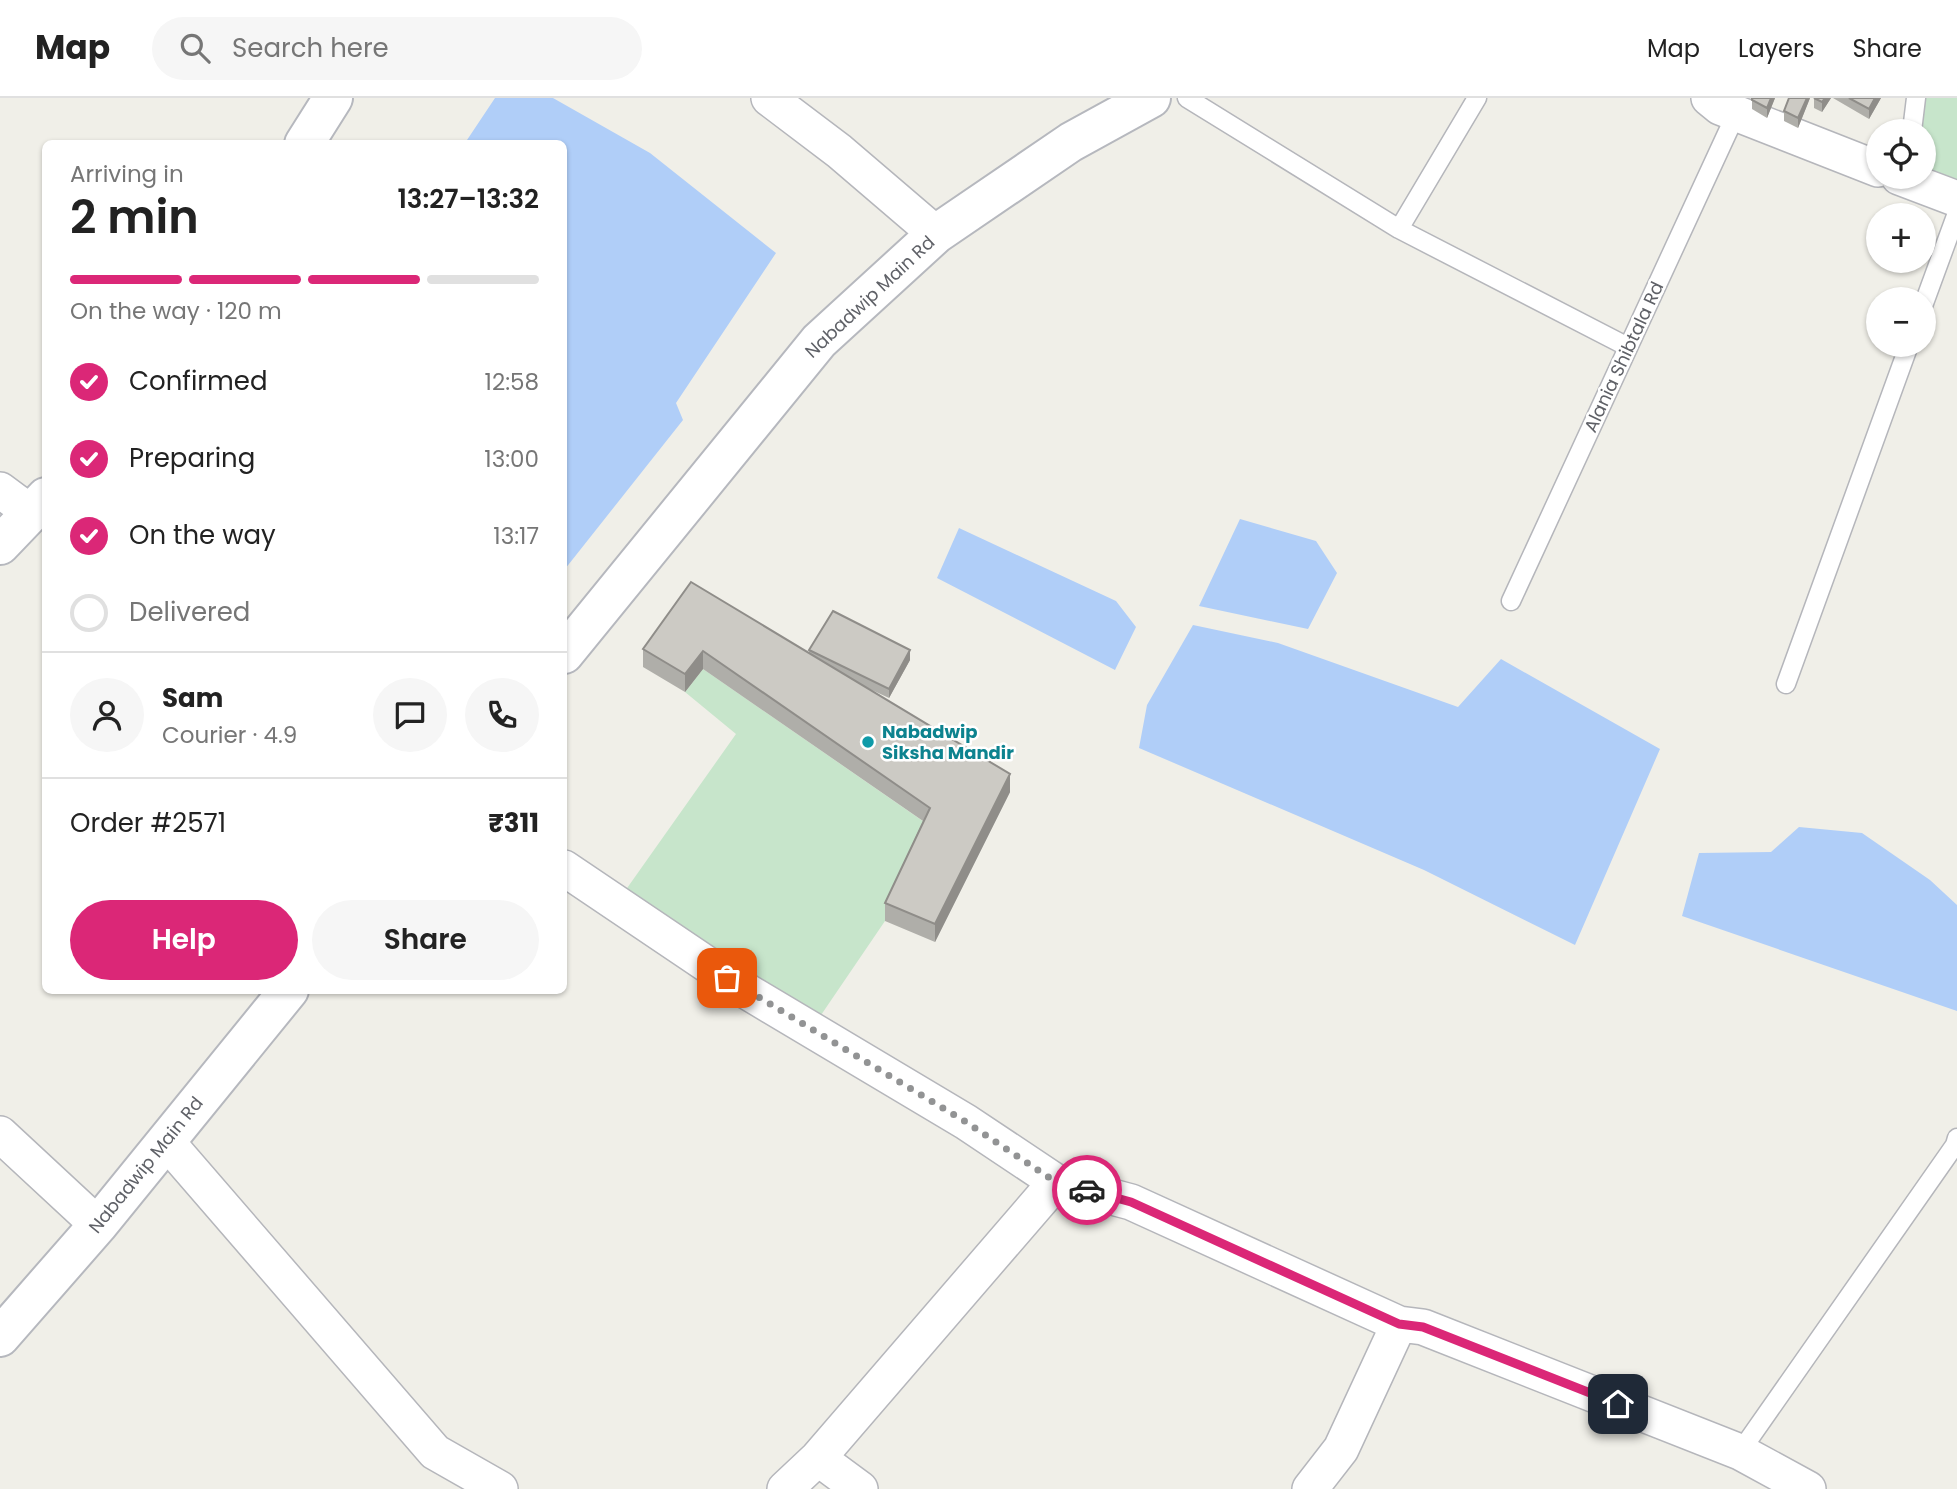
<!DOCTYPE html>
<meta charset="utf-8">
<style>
:root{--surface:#fff;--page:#f6f6f6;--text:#222;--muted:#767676;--line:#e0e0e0;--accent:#db2777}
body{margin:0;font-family:Poppins,sans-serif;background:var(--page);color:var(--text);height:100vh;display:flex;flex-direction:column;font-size:26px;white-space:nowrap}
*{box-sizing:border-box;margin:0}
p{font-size:23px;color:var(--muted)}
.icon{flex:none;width:38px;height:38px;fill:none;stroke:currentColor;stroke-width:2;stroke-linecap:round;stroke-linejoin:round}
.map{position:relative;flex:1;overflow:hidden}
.panel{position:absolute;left:42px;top:42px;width:525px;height:854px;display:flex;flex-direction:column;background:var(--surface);border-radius:10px;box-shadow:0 2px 5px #0004}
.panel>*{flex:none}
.tools{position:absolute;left:1866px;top:21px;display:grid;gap:14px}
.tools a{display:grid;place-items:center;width:70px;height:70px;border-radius:50%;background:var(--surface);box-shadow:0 2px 5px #0004;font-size:35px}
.pin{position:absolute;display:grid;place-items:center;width:60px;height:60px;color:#fff;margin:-30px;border-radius:14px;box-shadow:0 4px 10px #0006}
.courier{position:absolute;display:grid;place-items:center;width:70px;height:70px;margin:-35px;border:5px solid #db2777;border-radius:50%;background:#fff;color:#222;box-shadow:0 2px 9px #0007}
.head em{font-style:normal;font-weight:600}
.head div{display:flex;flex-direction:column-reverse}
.head{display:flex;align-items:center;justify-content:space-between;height:119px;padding:0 28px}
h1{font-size:46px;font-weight:600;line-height:52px}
.bar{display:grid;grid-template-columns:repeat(4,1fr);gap:10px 7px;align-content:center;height:84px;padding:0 28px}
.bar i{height:9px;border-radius:5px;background:var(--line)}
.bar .selected{background:var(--accent)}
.bar p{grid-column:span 4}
.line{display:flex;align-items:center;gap:18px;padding:0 28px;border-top:2px solid var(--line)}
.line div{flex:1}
.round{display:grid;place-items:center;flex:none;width:74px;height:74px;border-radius:37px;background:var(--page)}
ol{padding:0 28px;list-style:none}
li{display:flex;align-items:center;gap:21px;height:77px}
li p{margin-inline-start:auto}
li .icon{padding:7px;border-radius:50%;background:var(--accent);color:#fff;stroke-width:4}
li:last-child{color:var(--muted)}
li i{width:38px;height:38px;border:4px solid var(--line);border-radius:50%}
.primary-button{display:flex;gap:14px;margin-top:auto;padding:14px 28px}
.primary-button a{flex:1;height:80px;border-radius:42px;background:var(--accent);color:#fff;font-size:28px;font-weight:600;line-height:80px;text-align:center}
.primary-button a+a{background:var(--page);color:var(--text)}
header{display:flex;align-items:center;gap:42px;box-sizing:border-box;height:98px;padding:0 35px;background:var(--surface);border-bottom:2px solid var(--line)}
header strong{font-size:33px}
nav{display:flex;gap:38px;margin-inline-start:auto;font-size:24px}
.search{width:490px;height:63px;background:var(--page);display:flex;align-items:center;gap:18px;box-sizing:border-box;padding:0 24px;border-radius:38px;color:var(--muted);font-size:26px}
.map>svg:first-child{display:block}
.green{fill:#c7e5cb}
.water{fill:#b0cef8}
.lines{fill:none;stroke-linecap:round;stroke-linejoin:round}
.lane-casing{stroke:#b5b6bb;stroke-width:21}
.street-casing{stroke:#b5b6bb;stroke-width:38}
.secondary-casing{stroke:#b6b8be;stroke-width:42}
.lane{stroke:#fff;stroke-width:18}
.street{stroke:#fff;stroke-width:35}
.secondary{stroke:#fff;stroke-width:38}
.wall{fill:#afaea9}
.shaded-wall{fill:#8f8d89}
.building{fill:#cccac4;stroke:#8f8d89;stroke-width:2}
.done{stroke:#929394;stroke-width:7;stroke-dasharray:0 12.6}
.route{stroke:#db2777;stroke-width:9}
.culture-dot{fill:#0f9aa8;stroke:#fff;stroke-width:2.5}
.labels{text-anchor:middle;stroke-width:5;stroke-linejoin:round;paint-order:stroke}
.street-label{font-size:18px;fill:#5f6167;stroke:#fff}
.culture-label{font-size:18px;font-weight:bold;fill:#0d838f;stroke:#fff;text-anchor:start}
</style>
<header>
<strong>Map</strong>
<div class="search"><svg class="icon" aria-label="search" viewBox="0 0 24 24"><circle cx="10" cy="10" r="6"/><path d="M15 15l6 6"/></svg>Search here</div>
<nav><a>Map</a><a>Layers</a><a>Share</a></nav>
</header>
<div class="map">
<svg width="1957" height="1391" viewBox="0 0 1957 1391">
<rect width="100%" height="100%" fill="#f0efe8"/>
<path class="green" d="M 1922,0 L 1957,0 L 1957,94 L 1923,79 L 1923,33 L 1919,33 Z
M 703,571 L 930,728 L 885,823 L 819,920 L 625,793 L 736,636 L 685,594 Z"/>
<path class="water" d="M 495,0 L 553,0 L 650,55 L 776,155 L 676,305 L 683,322 L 565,471 L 564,470 L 564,46 L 465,45 Z
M 1240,421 L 1316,443 L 1337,475 L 1308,531 L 1199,508 Z
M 959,430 L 1116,503 L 1136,529 L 1115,572 L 937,480 Z
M 1193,527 L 1278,545 L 1458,609 L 1501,561 L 1660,651 L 1575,847 L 1424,772 L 1139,650 L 1147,607 Z
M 1799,729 L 1862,735 L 1930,782 L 1957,807 L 1957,913 L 1682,818 L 1699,755 L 1771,754 Z"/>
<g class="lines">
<defs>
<path id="lane" d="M 1187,0 L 1399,131 L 1628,249
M 1912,33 L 1916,0
M 1399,131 L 1477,0
M 1923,208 L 1957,115
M 1511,503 L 1736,16
M 1786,586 L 1909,247
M 1740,1354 L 1955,1047 L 1957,1040"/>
<path id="street" d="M 769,0 L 839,53 L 936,136
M 1709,0 L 1720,9 L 1878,71
M 1899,79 L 1957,101
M 0,392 L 31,415
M 564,770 L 748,894 L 966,1024 L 1056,1084 L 1131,1104 L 1399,1226 L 1423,1229 L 1740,1354 L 1808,1391
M 0,1036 L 98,1127
M 166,1043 L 435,1354 L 500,1391
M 818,1360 L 860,1391
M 785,1391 L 818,1360 L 1056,1084
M 1310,1391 L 1341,1351 L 1399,1226"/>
<path id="secondary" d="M 304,46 L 333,0
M 0,447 L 46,399
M 564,556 L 819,243 L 936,136 L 1071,44 L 1151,0
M 0,1239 L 98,1127 L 289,892"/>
</defs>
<use href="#lane" class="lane-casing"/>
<use href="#street" class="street-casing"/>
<use href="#secondary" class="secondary-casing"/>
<use href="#lane" class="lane"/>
<use href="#street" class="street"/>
<use href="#secondary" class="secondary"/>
</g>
<path class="wall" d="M 1752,0 L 1775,0 L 1767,20 L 1752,11 Z
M 1789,0 L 1810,0 L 1798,30 L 1784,23 L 1784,13 Z
M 1814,0 L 1831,0 L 1822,14 L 1814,10 Z
M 1833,0 L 1881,0 L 1869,21 Z
M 643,551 L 809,555 L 809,552 L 910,562 L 889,600 L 861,587 L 1010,694 L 935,844 L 885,823 L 885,805 L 923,723 L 703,571 L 685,594 L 643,569 Z"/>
<path class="shaded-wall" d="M 1771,0 L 1775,0 L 1767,20 L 1767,10 Z
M 1807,0 L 1810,0 L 1798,30 L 1798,20 Z
M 1825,0 L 1831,0 L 1822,14 L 1822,4 Z
M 1875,0 L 1881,0 L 1869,21 L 1869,11 Z
M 910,552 L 910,562 L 889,600 L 889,591 Z
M 703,553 L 703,571 L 685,594 L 685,576 Z
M 1010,676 L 1010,694 L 935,844 L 935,826 Z"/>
<path class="building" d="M 1752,0 L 1771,0 L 1767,10 L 1752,2 Z
M 1789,0 L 1807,0 L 1798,20 L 1784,13 Z
M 1814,0 L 1825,0 L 1822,4 Z
M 1849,0 L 1875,0 L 1869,11 Z
M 691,484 L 1010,676 L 935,826 L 885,805 L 930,710 L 703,553 L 685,576 L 643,551 Z
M 833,513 L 910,552 L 889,591 L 809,552 Z"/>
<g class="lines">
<path class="done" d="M 727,880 L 966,1024 L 1056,1084 L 1087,1092"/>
<path class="route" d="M 1087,1092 L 1131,1104 L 1399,1226 L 1423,1229 L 1618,1306"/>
</g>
<circle class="culture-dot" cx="868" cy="644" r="7"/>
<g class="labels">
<g class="street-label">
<text transform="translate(870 199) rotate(-43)" y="6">Nabadwip Main Rd</text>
<text transform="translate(1624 259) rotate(-65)" y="6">Alania Shibtala Rd</text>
<text transform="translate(146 1067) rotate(-51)" y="6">Nabadwip Main Rd</text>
</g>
<g class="culture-label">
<text x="882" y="640">Nabadwip<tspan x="882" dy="21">Siksha Mandir</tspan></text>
</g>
</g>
</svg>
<div class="tools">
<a><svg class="icon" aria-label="locate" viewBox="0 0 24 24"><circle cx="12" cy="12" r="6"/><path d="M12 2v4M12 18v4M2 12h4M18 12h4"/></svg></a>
<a>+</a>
<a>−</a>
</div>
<div class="pin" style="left:727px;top:880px;background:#ea580c"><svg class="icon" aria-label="bag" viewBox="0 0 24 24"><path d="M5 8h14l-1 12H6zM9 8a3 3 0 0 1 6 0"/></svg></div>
<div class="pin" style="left:1618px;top:1306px;background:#1f2937"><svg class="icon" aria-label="home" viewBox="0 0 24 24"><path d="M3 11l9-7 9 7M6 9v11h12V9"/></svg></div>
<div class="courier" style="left:1087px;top:1092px"><svg class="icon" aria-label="car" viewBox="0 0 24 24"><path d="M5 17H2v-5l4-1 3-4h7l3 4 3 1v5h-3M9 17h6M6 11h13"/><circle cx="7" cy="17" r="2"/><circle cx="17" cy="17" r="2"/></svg></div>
<section class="panel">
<div class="head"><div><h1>2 min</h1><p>Arriving in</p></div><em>13:27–13:32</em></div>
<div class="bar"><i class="selected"></i><i class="selected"></i><i class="selected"></i><i></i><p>On the way · 120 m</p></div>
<ol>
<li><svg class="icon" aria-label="check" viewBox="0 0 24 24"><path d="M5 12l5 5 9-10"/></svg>Confirmed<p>12:58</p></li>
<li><svg class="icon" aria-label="check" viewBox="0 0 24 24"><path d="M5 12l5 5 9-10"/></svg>Preparing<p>13:00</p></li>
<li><svg class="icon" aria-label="check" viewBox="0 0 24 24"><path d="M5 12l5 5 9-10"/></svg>On the way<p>13:17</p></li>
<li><i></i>Delivered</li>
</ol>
<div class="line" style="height:126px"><a class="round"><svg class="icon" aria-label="person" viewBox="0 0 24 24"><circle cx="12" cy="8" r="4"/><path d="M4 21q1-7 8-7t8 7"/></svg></a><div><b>Sam</b><p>Courier · 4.9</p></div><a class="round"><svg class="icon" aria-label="chat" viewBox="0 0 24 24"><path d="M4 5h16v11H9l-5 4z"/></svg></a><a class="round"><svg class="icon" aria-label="phone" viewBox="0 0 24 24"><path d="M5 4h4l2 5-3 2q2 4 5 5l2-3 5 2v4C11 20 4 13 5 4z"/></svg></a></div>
<div class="line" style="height:91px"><div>Order #2571</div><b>₹311</b></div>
<div class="primary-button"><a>Help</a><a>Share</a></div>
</section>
</div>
